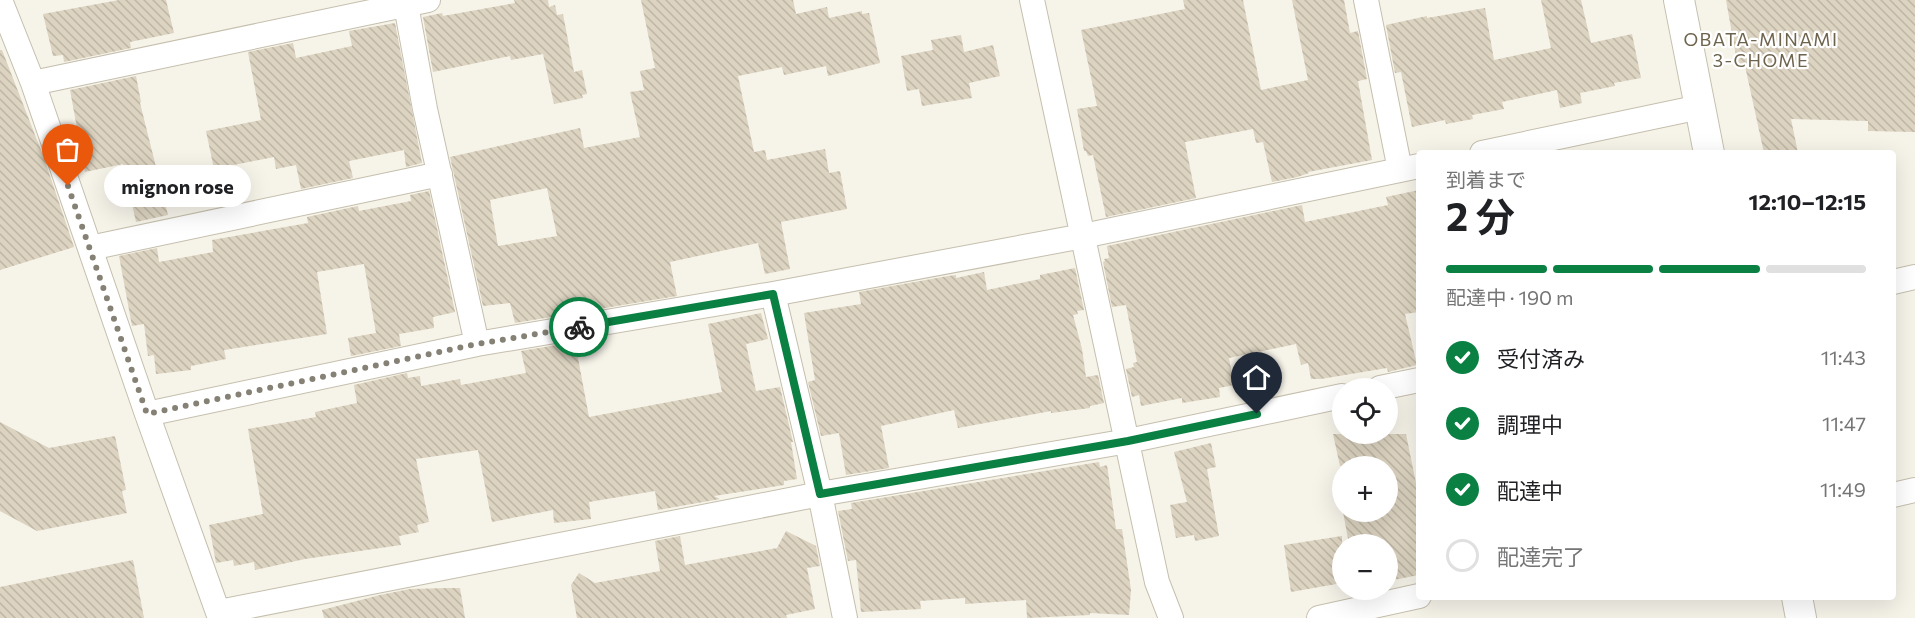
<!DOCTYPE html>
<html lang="ja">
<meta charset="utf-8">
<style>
:root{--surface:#fff;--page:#f2f2f2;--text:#202124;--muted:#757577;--line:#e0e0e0;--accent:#0b8043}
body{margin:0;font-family:Commissioner,"Noto Sans JP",sans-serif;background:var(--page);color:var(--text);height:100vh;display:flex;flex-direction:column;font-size:22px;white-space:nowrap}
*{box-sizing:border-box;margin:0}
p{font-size:20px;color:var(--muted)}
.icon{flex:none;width:33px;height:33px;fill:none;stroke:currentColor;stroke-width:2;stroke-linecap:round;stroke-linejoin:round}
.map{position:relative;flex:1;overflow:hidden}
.panel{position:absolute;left:1416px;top:150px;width:480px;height:450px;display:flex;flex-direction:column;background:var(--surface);border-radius:6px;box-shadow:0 6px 24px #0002}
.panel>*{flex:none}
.tools{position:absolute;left:1332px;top:378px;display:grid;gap:12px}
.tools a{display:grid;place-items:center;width:66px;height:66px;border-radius:50%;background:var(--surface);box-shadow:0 6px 24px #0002;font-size:30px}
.pin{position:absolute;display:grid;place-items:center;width:51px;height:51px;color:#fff;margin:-62px -26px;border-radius:50% 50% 50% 0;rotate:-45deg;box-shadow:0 0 6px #0007}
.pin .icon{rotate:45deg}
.courier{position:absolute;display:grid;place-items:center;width:60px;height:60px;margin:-30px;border:4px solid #0b8043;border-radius:50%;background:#fff;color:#222;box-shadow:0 2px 8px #0007}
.bubble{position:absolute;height:42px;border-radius:21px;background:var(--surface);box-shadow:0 6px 24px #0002;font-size:20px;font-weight:700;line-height:42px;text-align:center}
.headline em{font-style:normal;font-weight:700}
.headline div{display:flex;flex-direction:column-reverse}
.headline{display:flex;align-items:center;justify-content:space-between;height:102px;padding:0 30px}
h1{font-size:39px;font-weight:700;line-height:45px}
.bar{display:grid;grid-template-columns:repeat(4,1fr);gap:9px 6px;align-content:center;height:72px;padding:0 30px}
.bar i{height:8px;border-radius:4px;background:var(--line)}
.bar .current{background:var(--accent)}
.bar p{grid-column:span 4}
ol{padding:0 30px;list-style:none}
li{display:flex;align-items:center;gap:18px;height:66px}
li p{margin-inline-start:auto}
li .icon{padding:6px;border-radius:50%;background:var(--accent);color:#fff;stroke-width:4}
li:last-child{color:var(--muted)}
li i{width:33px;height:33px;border:3px solid var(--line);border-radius:50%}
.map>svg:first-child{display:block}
.building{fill:url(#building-back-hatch);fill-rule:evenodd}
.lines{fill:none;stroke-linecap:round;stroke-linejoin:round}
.minor-casing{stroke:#c5bfad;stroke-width:26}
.tertiary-casing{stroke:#c5bfad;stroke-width:32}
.minor{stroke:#fff;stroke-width:24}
.tertiary{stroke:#fff;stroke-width:30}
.done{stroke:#868175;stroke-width:6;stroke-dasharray:0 10.8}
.route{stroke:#0b8043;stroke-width:8}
.labels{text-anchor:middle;stroke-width:4.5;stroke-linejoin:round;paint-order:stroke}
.neighbourhood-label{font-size:18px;letter-spacing:1.5px;fill:#6e634d;stroke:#fff}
</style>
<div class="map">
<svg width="1915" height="618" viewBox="0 0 1915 618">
<defs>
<pattern id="building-back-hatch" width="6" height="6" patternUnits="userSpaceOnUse" patternTransform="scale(1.5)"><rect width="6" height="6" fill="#dcd3c0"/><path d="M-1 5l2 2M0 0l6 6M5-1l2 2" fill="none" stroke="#beb6a6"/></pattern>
</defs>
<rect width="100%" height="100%" fill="#f6f3e9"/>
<path class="building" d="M 119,0 L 166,0 L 174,33 L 130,42 L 131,48 L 64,62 L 63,55 L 53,56 L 43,14 Z
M 514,0 L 548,0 L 549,7 L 555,5 L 557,15 L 563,14 L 574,72 L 582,70 L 587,94 L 582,95 L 583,98 L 554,104 L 543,54 L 511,60 L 510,56 L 433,72 L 423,17 L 442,13 L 443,16 L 515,3 Z
M 641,0 L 793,0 L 796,14 L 827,7 L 829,18 L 862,11 L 862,14 L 869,13 L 880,63 L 828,76 L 826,66 L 784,75 L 782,67 L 738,76 L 754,152 L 765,150 L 767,160 L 825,149 L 829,173 L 840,171 L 847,209 L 781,222 L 790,269 L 765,274 L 758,243 L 670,262 L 677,296 L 515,323 L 510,303 L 483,306 L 450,157 L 580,128 L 584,148 L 640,137 L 630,92 L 644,90 L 640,71 L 655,68 ZM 547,188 L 557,236 L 498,246 L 490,200 Z
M 1183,0 L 1243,0 L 1261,90 L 1308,80 L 1292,0 L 1344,0 L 1350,33 L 1358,31 L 1367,79 L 1358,81 L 1372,160 L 1308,172 L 1309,173 L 1297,177 L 1272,182 L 1263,142 L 1256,143 L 1253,129 L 1185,142 L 1196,198 L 1106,217 L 1093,155 L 1088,156 L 1086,151 L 1084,151 L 1077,109 L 1097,106 L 1081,30 L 1185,9 Z
M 1541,0 L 1581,0 L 1591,43 L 1632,34 L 1641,78 L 1614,83 L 1615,86 L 1580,93 L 1582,103 L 1560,108 L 1557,90 L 1502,102 L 1504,109 L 1472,115 L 1473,119 L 1446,124 L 1445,120 L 1412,127 L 1401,72 L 1395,73 L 1386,25 L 1427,16 L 1427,18 L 1485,8 L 1494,60 L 1551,48 Z
M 1726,0 L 1915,0 L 1915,132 L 1868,131 L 1868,121 L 1791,119 L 1798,153 L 1764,153 L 1745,66 L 1738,67 Z
M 395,23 L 422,163 L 406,167 L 404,150 L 349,161 L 353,178 L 301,189 L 296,165 L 276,169 L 274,157 L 214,169 L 206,131 L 261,120 L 248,52 L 293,43 L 296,58 L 352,46 L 349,31 Z
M 961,35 L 964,52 L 993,45 L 1000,76 L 969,83 L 972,98 L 922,106 L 919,89 L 907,91 L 901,56 L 933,50 L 931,40 Z
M 0,50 L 2,50 L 44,158 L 74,247 L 0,270 Z
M 136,76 L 141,102 L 140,103 L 168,215 L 136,222 L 123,164 L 85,172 L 70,90 Z
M 1419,190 L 1419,312 L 1405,314 L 1417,365 L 1388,372 L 1387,368 L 1321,379 L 1311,379 L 1308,363 L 1301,365 L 1296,344 L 1229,358 L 1234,385 L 1219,388 L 1220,397 L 1182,403 L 1182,398 L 1141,406 L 1139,395 L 1132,397 L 1126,369 L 1134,367 L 1133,363 L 1137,362 L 1126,305 L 1112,307 L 1103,262 L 1105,261 L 1104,259 L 1109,258 L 1107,246 L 1302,205 L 1305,222 L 1388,205 L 1386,197 Z
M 429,191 L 455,312 L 433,317 L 434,328 L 399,334 L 401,346 L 351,356 L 348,338 L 376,333 L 364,264 L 317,272 L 327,334 L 224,350 L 226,359 L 191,366 L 191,370 L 156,374 L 154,355 L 148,356 L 144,324 L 132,326 L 119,256 L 157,248 L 159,262 L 213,252 L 212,240 L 308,223 L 307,217 L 358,206 L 359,211 L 411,201 L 410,195 Z
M 1075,268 L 1084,310 L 1077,311 L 1078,314 L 1073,315 L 1082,349 L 1086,377 L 1098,375 L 1104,403 L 1090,406 L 1090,408 L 1051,413 L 1051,411 L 958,428 L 954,410 L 881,426 L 889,468 L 846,475 L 839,433 L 821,436 L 808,382 L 815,380 L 804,313 L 861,304 L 859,292 L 948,276 L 956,275 L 956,278 L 984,272 L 987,290 L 1040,279 L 1040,275 Z
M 761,313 L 768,339 L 746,344 L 756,391 L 780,387 L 793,442 L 791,442 L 797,479 L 784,481 L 784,485 L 714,496 L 720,499 L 658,510 L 655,491 L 589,502 L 591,519 L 554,523 L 553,510 L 492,522 L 478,450 L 416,459 L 429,522 L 417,525 L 419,532 L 399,536 L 401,545 L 305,559 L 255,570 L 254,562 L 234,566 L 233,560 L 216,563 L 209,525 L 263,514 L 248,429 L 316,417 L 315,412 L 357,403 L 354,385 L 407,373 L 408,378 L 420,376 L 421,386 L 460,379 L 461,385 L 526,373 L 521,351 L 575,342 L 589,417 L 722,392 L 708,324 Z
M 0,422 L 49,448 L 115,436 L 126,490 L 122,491 L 127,513 L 37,531 L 0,511 Z
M 1333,434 L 1406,434 L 1419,498 L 1419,575 L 1388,581 L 1388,544 L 1349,544 L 1343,512 L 1388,512 L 1388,466 L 1340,466 Z
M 1211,443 L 1216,467 L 1207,469 L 1219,536 L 1195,541 L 1194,535 L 1176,538 L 1170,505 L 1187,502 L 1174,452 Z
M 1099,462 L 1100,467 L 1107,465 L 1116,529 L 1122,529 L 1131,590 L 1129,615 L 1090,613 L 1090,615 L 1027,618 L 1026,600 L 965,604 L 965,598 L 920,601 L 921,609 L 861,612 L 856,560 L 848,561 L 838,511 L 852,509 L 851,503 Z
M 786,531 L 816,546 L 820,566 L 807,568 L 815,609 L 786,615 L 787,618 L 577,618 L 571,585 L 579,573 L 595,583 L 660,571 L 655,541 L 680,536 L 685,565 L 777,548 Z
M 1342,536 L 1342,583 L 1291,592 L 1284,545 Z
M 133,560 L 144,618 L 0,618 L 0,587 Z
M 448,588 L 460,588 L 465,618 L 324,618 L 322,610 L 380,595 L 410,589 Z"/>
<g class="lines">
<defs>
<path id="minor" d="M 0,0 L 33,83 L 147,414 L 220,618
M 1032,0 L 1157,582 L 1171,618
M 1366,0 L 1400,170
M 406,5 L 425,109 L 477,344
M 33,83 L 428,0
M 1482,153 L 1700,107
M 90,248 L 440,174
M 1893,282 L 1915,277
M 773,294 L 820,494 L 845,618
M 1380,388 L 1419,380
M 147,414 L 477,344 L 773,294 L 1083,236 L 1419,166
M 1893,495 L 1915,490
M 219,612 L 820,494 L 1128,441 L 1342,396
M 1319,618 L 1419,596"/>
<path id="tertiary" d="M 1679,0 L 1709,153
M 1797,597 L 1801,618"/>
</defs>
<use href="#minor" class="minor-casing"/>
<use href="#tertiary" class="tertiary-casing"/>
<use href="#minor" class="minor"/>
<use href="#tertiary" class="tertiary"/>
</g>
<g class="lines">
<path class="done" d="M 68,186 L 147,414 L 477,344 L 579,327"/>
<path class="route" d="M 579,327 L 773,294 L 820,494 L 1128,441 L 1257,414"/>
</g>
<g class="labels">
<g class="neighbourhood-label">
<text x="1761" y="46">OBATA-MINAMI<tspan x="1761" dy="21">3-CHOME</tspan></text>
</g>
</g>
</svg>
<div class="tools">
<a><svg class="icon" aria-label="locate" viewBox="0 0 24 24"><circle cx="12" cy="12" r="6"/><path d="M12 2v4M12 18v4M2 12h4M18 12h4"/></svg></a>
<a>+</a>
<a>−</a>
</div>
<div class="pin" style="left:68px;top:186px;background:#ea580c"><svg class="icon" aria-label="bag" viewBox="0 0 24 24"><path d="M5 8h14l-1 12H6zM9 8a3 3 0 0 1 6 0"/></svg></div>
<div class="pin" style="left:1257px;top:414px;background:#1f2937"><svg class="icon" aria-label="home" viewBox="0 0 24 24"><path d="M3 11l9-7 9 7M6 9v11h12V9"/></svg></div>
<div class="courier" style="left:579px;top:327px"><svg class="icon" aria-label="bike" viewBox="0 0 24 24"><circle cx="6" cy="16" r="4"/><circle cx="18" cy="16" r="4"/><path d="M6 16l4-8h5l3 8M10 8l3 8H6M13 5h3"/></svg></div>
<div class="bubble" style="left:104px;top:165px;width:147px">mignon rose</div>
<section class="panel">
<div class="headline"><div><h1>2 分</h1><p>到着まで</p></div><em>12:10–12:15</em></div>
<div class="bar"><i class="current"></i><i class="current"></i><i class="current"></i><i></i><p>配達中 · 190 m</p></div>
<ol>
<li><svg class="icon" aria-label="check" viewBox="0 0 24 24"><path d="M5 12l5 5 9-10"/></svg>受付済み<p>11:43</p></li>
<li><svg class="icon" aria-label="check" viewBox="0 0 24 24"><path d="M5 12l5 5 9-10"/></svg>調理中<p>11:47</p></li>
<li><svg class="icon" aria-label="check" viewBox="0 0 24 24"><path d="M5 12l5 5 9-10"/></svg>配達中<p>11:49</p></li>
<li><i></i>配達完了</li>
</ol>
</section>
</div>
